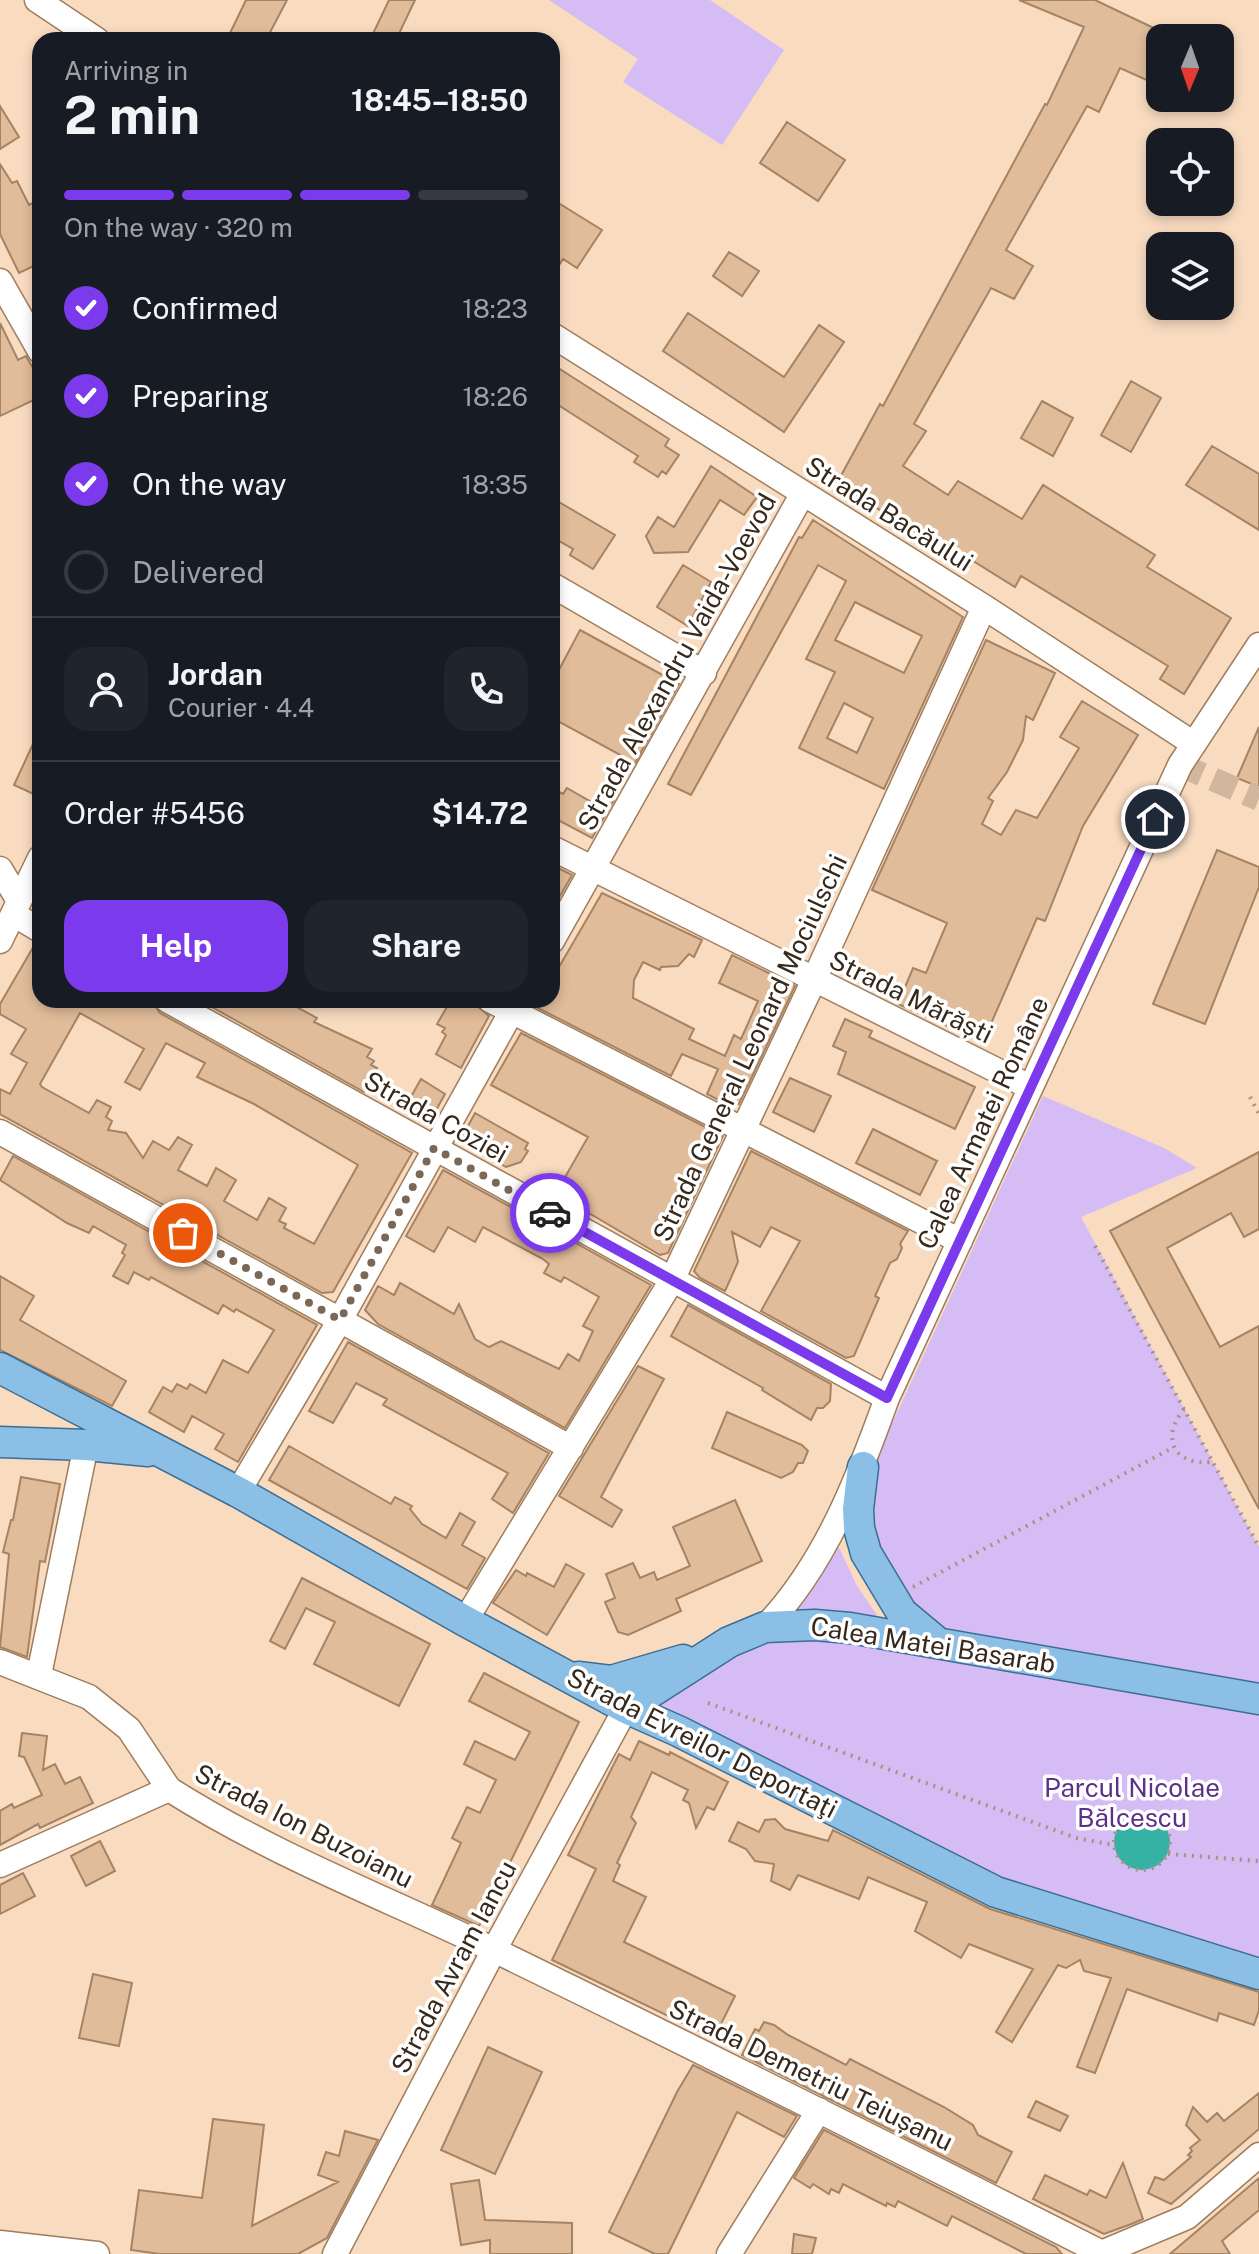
<!DOCTYPE html>
<meta charset="utf-8">
<style>
:root{--surface:#171b24;--page:#20242c;--text:#f1f3f6;--muted:#9ea1a6;--line:#363941;--accent:#7c3aed}
body{margin:0;font-family:"Public Sans",sans-serif;background:var(--page);color:var(--text);height:100vh;display:flex;flex-direction:column;font-size:30px;white-space:nowrap}
*{box-sizing:border-box;margin:0}
p{font-size:26px;color:var(--muted)}
.icon{flex:none;width:44px;height:44px;fill:none;stroke:currentColor;stroke-width:2;stroke-linecap:round;stroke-linejoin:round}
.map{position:relative;flex:1;overflow:hidden}
.details{position:absolute;left:32px;top:32px;width:528px;height:976px;display:flex;flex-direction:column;background:var(--surface);border-radius:24px;box-shadow:0 4px 12px #0003}
.details>*{flex:none}
.needle{width:52px;rotate:182deg}
.tools{position:absolute;left:1146px;top:24px;display:grid;gap:16px}
.tools a{display:grid;place-items:center;width:88px;height:88px;border-radius:16px;background:var(--surface);box-shadow:0 4px 12px #0003;font-size:40px}
.pin{position:absolute;display:grid;place-items:center;width:68px;height:68px;color:#fff;margin:-34px;border:4px solid #fff;border-radius:50%;box-shadow:0 2px 8px #0007}
.courier{position:absolute;display:grid;place-items:center;width:80px;height:80px;margin:-40px;border:6px solid #7c3aed;border-radius:50%;background:#fff;color:#222;box-shadow:0 2px 10px #0007}
.overview em{font-style:normal;font-weight:700}
.overview div{display:flex;flex-direction:column-reverse}
.overview{display:flex;align-items:center;justify-content:space-between;height:136px;padding:0 32px}
h1{font-size:52px;font-weight:700;line-height:60px}
.bar{display:grid;grid-template-columns:repeat(4,1fr);gap:12px 8px;align-content:center;height:96px;padding:0 32px}
.bar i{height:10px;border-radius:6px;background:var(--line)}
.bar .active{background:var(--accent)}
.bar p{grid-column:span 4}
.line{display:flex;align-items:center;gap:20px;padding:0 32px;border-top:2px solid var(--line)}
.line div{flex:1}
.round{display:grid;place-items:center;flex:none;width:84px;height:84px;border-radius:24px;background:var(--page)}
ol{padding:0 32px;list-style:none}
li{display:flex;align-items:center;gap:24px;height:88px}
li p{margin-inline-start:auto}
li .icon{padding:8px;border-radius:50%;background:var(--accent);color:#fff;stroke-width:4}
li:last-child{color:var(--muted)}
li i{width:44px;height:44px;border:4px solid var(--line);border-radius:50%}
.action{display:flex;gap:16px;margin-top:auto;padding:16px 32px}
.action a{flex:1;height:92px;border-radius:24px;background:var(--accent);color:#fff;font-size:32px;font-weight:700;line-height:92px;text-align:center}
.action a+a{background:var(--page);color:var(--text)}
.map>svg:first-child{display:block}
.green{fill:#d5bcf5}
.water{fill:#35b2a4}
.building{fill:#e1bc9a;stroke:#a58363;stroke-width:2;fill-rule:evenodd}
.lines{fill:none;stroke-linecap:round;stroke-linejoin:round}
.minor-tunnel{stroke:#d2b79f;stroke-width:24;stroke-dasharray:24 12;stroke-linecap:butt}
.minor-casing{stroke:#9f7d5d;stroke-width:27}
.major-casing{stroke:#3c6e93;stroke-width:33}
.path{stroke:#a9917c;stroke-width:4;stroke-dasharray:2 6;stroke-linecap:butt}
.minor{stroke:#fff;stroke-width:24}
.major{stroke:#8cbfe5;stroke-width:30}
.done{stroke:#7a6755;stroke-width:8;stroke-dasharray:0 14.4}
.route{stroke:#7c3aed;stroke-width:10}
.labels{text-anchor:middle;stroke-width:7;stroke-linejoin:round;paint-order:stroke}
.street-label{font-size:26px;fill:#36281b;stroke:#fff}
.park-label{font-size:26px;fill:#5c3187;stroke:#fff}
</style>
<div class="map">
<svg width="1259" height="2254" viewBox="0 0 1259 2254">
<rect width="100%" height="100%" fill="#f9dbc0"/>
<path class="green" d="M 549,0 L 710,0 L 784,50 L 722,145 L 623,82 L 638,59 Z
M 1043,1096 L 1164,1148 L 1197,1168 L 1081,1217 L 1259,1547 L 1259,1974 L 996,1892 L 627,1708 L 765,1627 L 938,1643 L 902,1613 L 870,1520 L 874,1463 Z
M 833,1535 L 857,1586 L 885,1627 L 794,1610 Z"/>
<path class="water" d="M1114 1842a28 28 0 1 1 56 0a28 28 0 1 1-56 0Z"/>
<path class="building" d="M 246,0 L 287,0 L 266,40 L 244,40 L 230,33 Z
M 389,0 L 415,0 L 396,40 L 370,40 Z
M 1019,0 L 1095,0 L 1160,31 L 1160,86 L 1120,68 L 1099,112 L 1087,106 L 1006,250 L 1033,266 L 1014,299 L 991,288 L 914,424 L 926,431 L 903,466 L 948,495 L 958,481 L 1022,519 L 1043,485 L 1155,555 L 1147,567 L 1231,618 L 1184,694 L 1160,679 L 1168,666 L 1021,576 L 1015,587 L 973,561 L 970,567 L 837,483 L 880,404 L 883,406 L 1045,104 L 1047,105 L 1084,27 Z
M 0,106 L 19,137 L 0,149 Z
M 787,122 L 845,160 L 818,201 L 760,163 Z
M 0,164 L 12,183 L 17,181 L 29,205 L 40,199 L 40,263 L 19,273 L 0,234 Z
M 552,199 L 602,230 L 577,268 L 563,259 L 552,276 Z
M 729,252 L 759,271 L 742,296 L 713,276 Z
M 688,313 L 784,377 L 819,325 L 844,342 L 784,432 L 663,351 Z
M 0,323 L 18,360 L 26,356 L 40,380 L 40,397 L 0,416 Z
M 552,364 L 669,439 L 665,446 L 679,455 L 666,474 L 662,471 L 658,477 L 634,462 L 638,456 L 552,401 Z
M 1131,381 L 1161,398 L 1131,452 L 1101,435 Z
M 1042,401 L 1073,418 L 1053,456 L 1021,438 Z
M 1212,446 L 1259,474 L 1259,530 L 1186,485 Z
M 711,466 L 757,497 L 744,515 L 720,500 L 688,552 L 654,553 L 646,536 L 658,517 L 674,527 Z
M 559,502 L 615,535 L 593,569 L 570,555 L 573,549 L 552,537 L 552,513 Z
M 813,520 L 963,617 L 884,789 L 799,748 L 835,672 L 806,659 L 846,581 L 818,565 L 691,795 L 668,784 L 799,537 L 802,538 ZM 855,602 L 922,636 L 904,673 L 835,640 ZM 844,703 L 873,718 L 857,753 L 827,738 Z
M 683,565 L 711,582 L 688,626 L 657,607 Z
M 580,630 L 679,684 L 635,763 L 552,718 L 552,683 Z
M 986,640 L 1055,673 L 1033,720 L 1026,716 L 1023,740 L 1007,772 L 988,798 L 993,801 L 982,824 L 1001,835 L 1016,810 L 1037,818 L 1079,748 L 1060,737 L 1082,701 L 1138,735 L 1083,826 L 1045,921 L 1037,918 L 983,1042 L 898,1004 L 913,968 L 926,973 L 947,923 L 872,890 Z
M 1259,727 L 1259,787 L 1237,778 Z
M 40,729 L 40,797 L 14,785 Z
M 552,788 L 563,794 L 567,788 L 595,804 L 600,794 L 614,800 L 592,838 L 552,817 Z
M 1217,850 L 1259,867 L 1259,887 L 1205,1024 L 1153,1004 Z
M 552,865 L 572,875 L 552,910 Z
M 602,893 L 702,940 L 694,957 L 689,954 L 678,966 L 661,967 L 660,970 L 643,962 L 634,980 L 633,998 L 694,1029 L 689,1039 L 725,1056 L 734,1035 L 741,1039 L 758,1001 L 719,983 L 732,955 L 795,986 L 739,1104 L 730,1106 L 707,1094 L 718,1069 L 682,1054 L 671,1076 L 536,1007 L 540,1000 L 552,1000 L 552,979 Z
M 35,944 L 40,945 L 40,1000 L 151,1000 L 160,1013 L 412,1153 L 333,1292 L 322,1293 L 0,1114 L 0,1089 L 10,1094 L 27,1063 L 11,1054 L 26,1029 L 0,1014 L 0,1004 ZM 80,1013 L 144,1049 L 125,1082 L 140,1090 L 166,1043 L 205,1063 L 197,1077 L 254,1104 L 358,1165 L 314,1244 L 284,1228 L 286,1224 L 279,1221 L 286,1208 L 269,1198 L 257,1220 L 224,1201 L 236,1180 L 216,1168 L 207,1186 L 178,1170 L 192,1145 L 178,1137 L 169,1150 L 153,1141 L 143,1158 L 126,1133 L 108,1130 L 112,1121 L 106,1117 L 111,1107 L 97,1100 L 89,1113 L 42,1087 L 40,1084 Z
M 213,1000 L 284,1000 L 317,1018 L 314,1022 L 372,1049 L 367,1057 L 374,1061 L 371,1065 L 377,1068 L 364,1092 L 210,1006 Z
M 451,1000 L 470,1000 L 489,1016 L 461,1068 L 436,1054 L 446,1035 L 442,1032 L 445,1028 L 437,1024 Z
M 845,1019 L 872,1031 L 869,1037 L 975,1087 L 955,1129 L 838,1074 L 846,1052 L 833,1046 Z
M 521,1033 L 723,1136 L 668,1253 L 660,1255 L 560,1196 L 569,1181 L 564,1179 L 588,1137 L 491,1085 Z
M 790,1078 L 831,1096 L 814,1132 L 773,1112 Z
M 421,1079 L 445,1094 L 429,1123 L 404,1109 Z
M 475,1113 L 528,1143 L 525,1149 L 528,1151 L 521,1162 L 506,1167 L 460,1141 Z
M 873,1129 L 937,1161 L 920,1195 L 856,1163 Z
M 751,1151 L 908,1231 L 900,1244 L 902,1248 L 897,1259 L 890,1263 L 875,1296 L 879,1298 L 854,1356 L 846,1358 L 761,1311 L 800,1241 L 771,1227 L 760,1247 L 732,1232 L 738,1262 L 725,1291 L 700,1278 L 694,1271 Z
M 1259,1152 L 1259,1229 L 1244,1237 L 1231,1213 L 1167,1248 L 1220,1347 L 1259,1326 L 1259,1509 L 1110,1231 Z
M 13,1156 L 317,1325 L 238,1462 L 215,1449 L 224,1434 L 192,1416 L 184,1432 L 149,1412 L 163,1387 L 172,1392 L 177,1384 L 187,1389 L 190,1384 L 206,1393 L 223,1360 L 248,1373 L 274,1330 L 236,1309 L 234,1312 L 223,1305 L 218,1314 L 151,1277 L 149,1280 L 134,1272 L 128,1284 L 113,1276 L 125,1255 L 122,1253 L 126,1245 L 93,1226 L 89,1233 L 67,1223 L 0,1180 Z
M 443,1170 L 531,1218 L 527,1227 L 547,1227 L 651,1285 L 565,1428 L 378,1324 L 365,1310 L 378,1286 L 394,1295 L 400,1283 L 454,1314 L 459,1304 L 475,1339 L 489,1347 L 501,1341 L 559,1369 L 568,1354 L 579,1361 L 593,1331 L 583,1326 L 599,1297 L 564,1277 L 561,1282 L 544,1273 L 549,1264 L 543,1259 L 483,1227 L 475,1242 L 448,1227 L 434,1252 L 406,1236 Z
M 0,1276 L 34,1296 L 20,1320 L 126,1381 L 112,1406 L 0,1350 Z
M 688,1305 L 831,1384 L 830,1401 L 823,1408 L 817,1408 L 811,1420 L 762,1390 L 763,1388 L 671,1336 Z
M 348,1342 L 549,1453 L 513,1513 L 492,1499 L 508,1473 L 383,1405 L 387,1399 L 356,1383 L 333,1423 L 309,1411 Z
M 638,1366 L 664,1379 L 601,1497 L 622,1510 L 612,1527 L 559,1496 Z
M 727,1412 L 802,1445 L 808,1451 L 803,1463 L 798,1463 L 793,1472 L 781,1478 L 712,1448 Z
M 289,1446 L 391,1504 L 395,1497 L 412,1506 L 410,1509 L 422,1524 L 446,1538 L 460,1513 L 475,1522 L 462,1545 L 485,1558 L 467,1589 L 269,1480 Z
M 21,1477 L 60,1484 L 45,1562 L 40,1561 L 27,1657 L 0,1647 L 9,1554 L 3,1552 L 11,1520 L 13,1520 Z
M 735,1500 L 762,1561 L 676,1599 L 681,1611 L 628,1635 L 618,1632 L 605,1602 L 615,1598 L 606,1574 L 633,1563 L 640,1578 L 654,1572 L 657,1580 L 690,1566 L 673,1527 Z
M 566,1564 L 584,1574 L 547,1635 L 493,1603 L 516,1570 L 526,1576 L 527,1573 L 554,1587 Z
M 302,1578 L 430,1644 L 399,1706 L 314,1664 L 335,1622 L 306,1608 L 285,1649 L 270,1641 Z
M 484,1673 L 579,1722 L 479,1926 L 432,1905 L 461,1843 L 452,1838 L 467,1807 L 480,1813 L 496,1780 L 464,1764 L 475,1741 L 515,1760 L 530,1732 L 469,1701 Z
M 22,1733 L 47,1736 L 43,1770 L 55,1764 L 65,1784 L 80,1777 L 93,1803 L 40,1828 L 38,1824 L 0,1845 L 0,1811 L 12,1804 L 14,1808 L 42,1795 L 24,1757 L 19,1756 Z
M 639,1741 L 669,1755 L 670,1752 L 728,1782 L 714,1810 L 707,1807 L 696,1828 L 689,1803 L 683,1800 L 688,1790 L 652,1772 L 631,1817 L 636,1823 L 617,1863 L 620,1865 L 613,1881 L 646,1897 L 624,1942 L 735,1996 L 714,2038 L 552,1960 L 596,1869 L 568,1855 L 619,1754 L 630,1760 Z
M 775,1819 L 785,1829 L 828,1841 L 833,1830 L 990,1909 L 1259,1992 L 1259,2010 L 1254,2025 L 1219,2013 L 1217,2021 L 1127,1989 L 1095,2073 L 1077,2067 L 1111,1978 L 1084,1971 L 1080,1960 L 1066,1968 L 1058,1965 L 1012,2042 L 996,2032 L 1033,1969 L 969,1944 L 961,1958 L 915,1931 L 927,1902 L 868,1877 L 859,1899 L 798,1875 L 790,1890 L 771,1881 L 774,1864 L 755,1861 L 746,1849 L 729,1841 L 738,1822 L 759,1832 L 765,1820 Z
M 100,1841 L 115,1871 L 86,1886 L 71,1856 Z
M 23,1873 L 35,1896 L 0,1914 L 0,1885 Z
M 93,1974 L 132,1983 L 119,2046 L 79,2038 Z
M 764,2022 L 774,2025 L 788,2035 L 846,2065 L 850,2059 L 944,2107 L 973,2125 L 978,2135 L 1012,2152 L 996,2183 L 742,2055 L 755,2029 L 759,2031 Z
M 488,2047 L 542,2072 L 495,2174 L 441,2150 Z
M 693,2065 L 797,2116 L 784,2137 L 737,2112 L 668,2254 L 655,2254 L 609,2232 L 677,2092 Z
M 1259,2093 L 1259,2129 L 1171,2204 L 1148,2193 L 1155,2177 L 1164,2180 L 1191,2157 L 1188,2155 L 1192,2151 L 1190,2148 L 1200,2140 L 1186,2125 L 1193,2107 L 1207,2122 L 1217,2113 L 1224,2121 Z
M 1036,2101 L 1068,2116 L 1060,2131 L 1028,2117 Z
M 213,2119 L 264,2125 L 252,2226 L 338,2182 L 318,2175 L 326,2152 L 339,2156 L 345,2131 L 378,2140 L 327,2238 L 298,2254 L 160,2254 L 131,2250 L 139,2190 L 202,2198 Z
M 824,2130 L 1056,2247 L 1062,2254 L 1026,2254 L 952,2216 L 947,2226 L 898,2201 L 895,2207 L 887,2203 L 886,2206 L 843,2184 L 839,2193 L 831,2189 L 829,2194 L 813,2184 L 810,2188 L 794,2178 Z
M 1123,2163 L 1143,2219 L 1134,2223 L 1104,2234 L 1033,2199 L 1045,2175 L 1087,2195 L 1090,2190 L 1106,2198 Z
M 1259,2178 L 1259,2210 L 1222,2241 L 1230,2254 L 1170,2254 Z
M 479,2180 L 485,2220 L 572,2223 L 572,2254 L 490,2254 L 490,2240 L 461,2245 L 451,2184 Z
M 794,2234 L 816,2238 L 812,2254 L 792,2254 Z"/>
<g class="lines">
<path class="minor-tunnel" d="M 1180,765 L 1259,799"/>
<defs>
<path id="minor" d="M 37,0 L 97,40
M 0,281 L 40,351
M 552,335 L 984,607 L 1194,744
M 552,585 L 704,673
M 552,848 L 1030,1087
M 0,869 L 19,901
M 13,914 L 40,930
M 0,941 L 40,858
M 552,941 L 803,493
M 167,1000 L 887,1398
M 490,1000 L 960,1241
M 0,1132 L 571,1448
M 238,1492 L 340,1320 L 518,1000
M 465,1621 L 672,1280 L 814,980 L 984,607
M 765,1627 C 825,1565 858,1479 887,1398 L 1180,765 L 1259,645
M 0,1662 L 89,1697 L 129,1729 L 169,1789
M 39,1675 L 86,1445
M 0,1865 L 169,1789 C 271,1854 386,1898 494,1950 C 698,2049 900,2151 1102,2253
M 0,2243 L 97,2254
M 335,2254 L 494,1950 L 626,1708
M 729,2254 L 819,2110
M 1099,2254 L 1187,2217 L 1259,2155"/>
<path id="major" d="M 0,1368 L 238,1492 L 465,1621 L 626,1708 L 678,1731 L 996,1892 L 1259,1974
M 0,1442 L 86,1445 L 148,1451
M 863,1467 L 858,1509 L 859,1528 L 866,1553 L 902,1613 L 938,1643
M 578,1677 L 611,1681 L 683,1660
M 626,1708 L 729,1642 L 765,1627 L 815,1625 L 850,1628 L 1259,1699"/>
</defs>
<use href="#minor" class="minor-casing"/>
<use href="#major" class="major-casing"/>
<path class="path" d="M 1250,1097 L 1259,1114
M 1095,1246 L 1259,1547
M 1184,1409 C 1160,1438 1174,1466 1212,1462
M 913,1587 L 1174,1447
M 708,1703 L 1076,1838 L 1114,1845
M1114 1842a28 28 0 1 1 56 0a28 28 0 1 1-56 0Z
M 1168,1854 L 1259,1861"/>
<use href="#minor" class="minor"/>
<use href="#major" class="major"/>
</g>
<g class="lines">
<path class="done" d="M 183,1233 L 340,1320 L 434,1148 L 550,1213"/>
<path class="route" d="M 550,1213 L 887,1398 L 1155,819"/>
</g>
<g class="labels">
<g class="street-label">
<text transform="translate(889 514) rotate(32)" y="9">Strada Bacăului</text>
<text transform="translate(677 662) rotate(-61)" y="9">Strada Alexandru Vaida-Voevod</text>
<text transform="translate(911 997) rotate(26)" y="9">Strada Mărăști</text>
<text transform="translate(750 1048) rotate(-65)" y="9">Strada General Leonard Mociulschi</text>
<text transform="translate(436 1117) rotate(29)" y="9">Strada Coziei</text>
<text transform="translate(983 1123) rotate(-65)" y="9">Calea Armatei Române</text>
<text transform="translate(933 1645) rotate(9)" y="9">Calea Matei Basarab</text>
<text transform="translate(702 1743) rotate(27)" y="9">Strada Evreilor Deportaţi</text>
<text transform="translate(304 1826) rotate(27)" y="9">Strada Ion Buzoianu</text>
<text transform="translate(454 1967) rotate(-62)" y="9">Strada Avram Iancu</text>
<text transform="translate(811 2075) rotate(26)" y="9">Strada Demetriu Teiușanu</text>
</g>
<g class="park-label">
<text x="1132" y="1797">Parcul Nicolae<tspan x="1132" dy="30">Bălcescu</tspan></text>
</g>
</g>
</svg>
<div class="tools">
<a><svg class="needle" viewBox="-14 -14 28 28"><path d="M0-13l5 13h-10z" fill="#e53935"/><path d="M0 13l5-13h-10z" fill="#9ea1a6"/></svg></a>
<a><svg class="icon" aria-label="locate" viewBox="0 0 24 24"><circle cx="12" cy="12" r="6"/><path d="M12 2v4M12 18v4M2 12h4M18 12h4"/></svg></a>
<a><svg class="icon" aria-label="layers" viewBox="0 0 24 24"><path d="M12 4l9 5-9 5-9-5zM3 14l9 5 9-5"/></svg></a>
</div>
<div class="pin" style="left:183px;top:1233px;background:#ea580c"><svg class="icon" aria-label="bag" viewBox="0 0 24 24"><path d="M5 8h14l-1 12H6zM9 8a3 3 0 0 1 6 0"/></svg></div>
<div class="pin" style="left:1155px;top:819px;background:#1f2937"><svg class="icon" aria-label="home" viewBox="0 0 24 24"><path d="M3 11l9-7 9 7M6 9v11h12V9"/></svg></div>
<div class="courier" style="left:550px;top:1213px"><svg class="icon" aria-label="car" viewBox="0 0 24 24"><path d="M5 17H2v-5l4-1 3-4h7l3 4 3 1v5h-3M9 17h6M6 11h13"/><circle cx="7" cy="17" r="2"/><circle cx="17" cy="17" r="2"/></svg></div>
<section class="details">
<div class="overview"><div><h1>2 min</h1><p>Arriving in</p></div><em>18:45–18:50</em></div>
<div class="bar"><i class="active"></i><i class="active"></i><i class="active"></i><i></i><p>On the way · 320 m</p></div>
<ol>
<li><svg class="icon" aria-label="check" viewBox="0 0 24 24"><path d="M5 12l5 5 9-10"/></svg>Confirmed<p>18:23</p></li>
<li><svg class="icon" aria-label="check" viewBox="0 0 24 24"><path d="M5 12l5 5 9-10"/></svg>Preparing<p>18:26</p></li>
<li><svg class="icon" aria-label="check" viewBox="0 0 24 24"><path d="M5 12l5 5 9-10"/></svg>On the way<p>18:35</p></li>
<li><i></i>Delivered</li>
</ol>
<div class="line" style="height:144px"><a class="round"><svg class="icon" aria-label="person" viewBox="0 0 24 24"><circle cx="12" cy="8" r="4"/><path d="M4 21q1-7 8-7t8 7"/></svg></a><div><b>Jordan</b><p>Courier · 4.4</p></div><a class="round"><svg class="icon" aria-label="phone" viewBox="0 0 24 24"><path d="M5 4h4l2 5-3 2q2 4 5 5l2-3 5 2v4C11 20 4 13 5 4z"/></svg></a></div>
<div class="line" style="height:104px"><div>Order #5456</div><b>$14.72</b></div>
<div class="action"><a>Help</a><a>Share</a></div>
</section>
</div>
